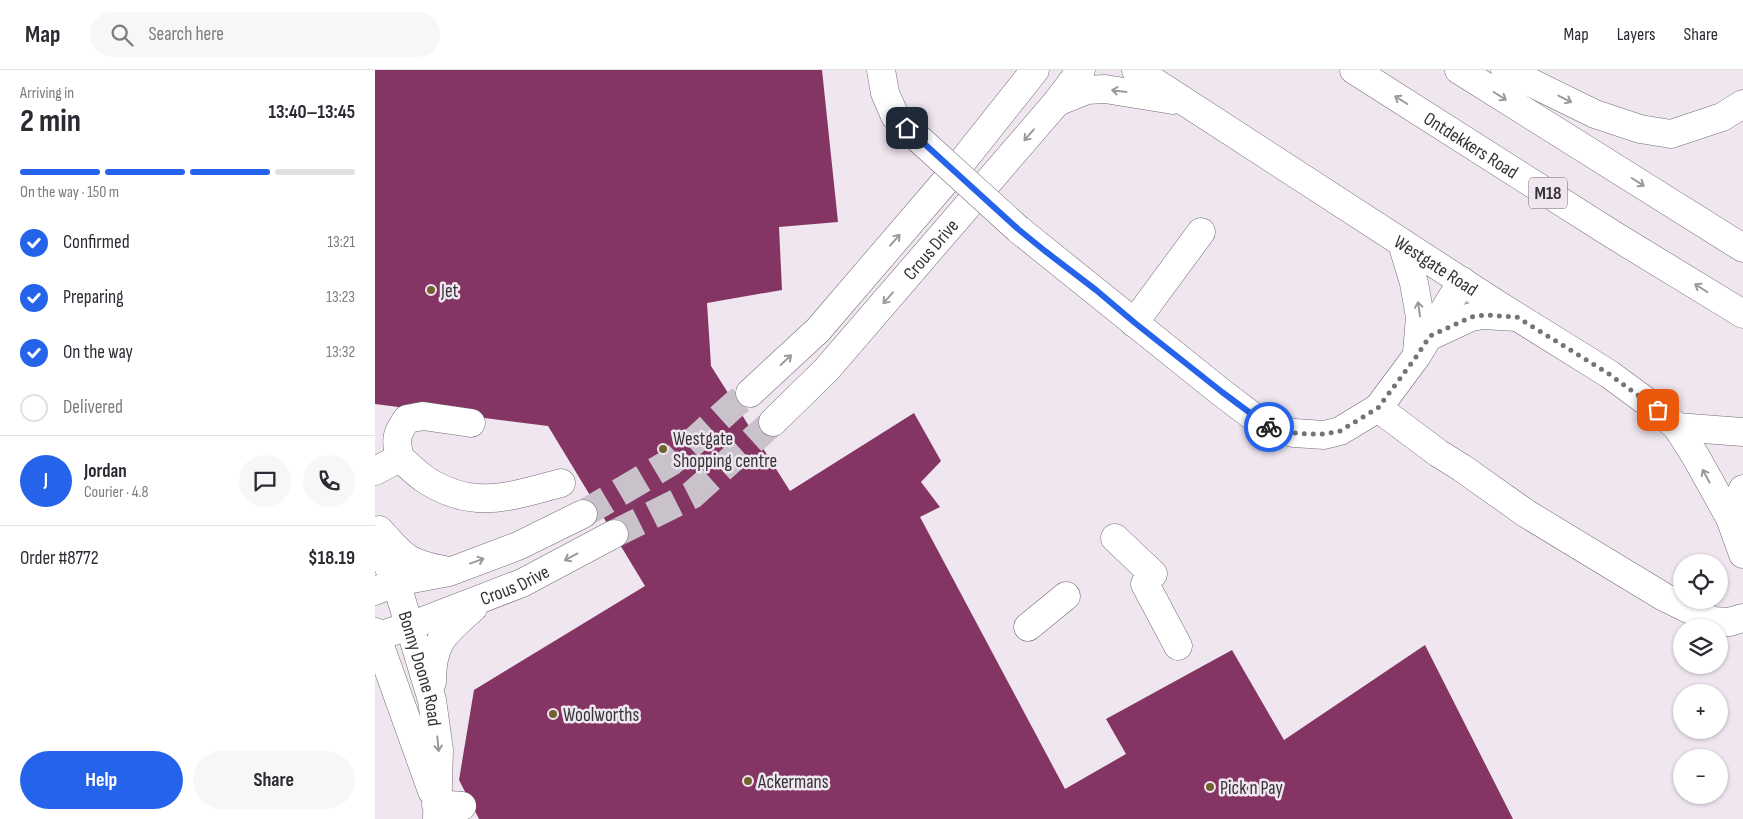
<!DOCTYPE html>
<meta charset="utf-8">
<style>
:root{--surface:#fff;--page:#f7f7f7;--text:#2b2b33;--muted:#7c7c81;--line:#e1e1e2;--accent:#2563eb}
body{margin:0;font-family:"Sofia Sans Condensed",sans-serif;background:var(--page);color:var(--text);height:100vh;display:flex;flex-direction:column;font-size:19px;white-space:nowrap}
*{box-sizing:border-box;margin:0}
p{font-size:16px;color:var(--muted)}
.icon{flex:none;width:28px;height:28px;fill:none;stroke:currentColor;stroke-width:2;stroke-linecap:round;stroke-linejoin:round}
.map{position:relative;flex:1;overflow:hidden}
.drawer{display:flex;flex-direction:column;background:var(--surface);width:375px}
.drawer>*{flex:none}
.tools{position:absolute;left:1298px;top:484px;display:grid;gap:10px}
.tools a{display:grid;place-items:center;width:55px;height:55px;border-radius:50%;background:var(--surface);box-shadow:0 1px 4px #0004;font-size:25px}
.pin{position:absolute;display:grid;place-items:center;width:42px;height:42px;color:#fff;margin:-21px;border-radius:10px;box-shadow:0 2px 8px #0006}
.courier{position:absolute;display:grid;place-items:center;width:50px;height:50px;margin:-25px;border:4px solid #2563eb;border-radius:50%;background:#fff;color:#222;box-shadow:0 1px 6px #0007}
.overview em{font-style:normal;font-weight:700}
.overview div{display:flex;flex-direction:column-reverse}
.overview{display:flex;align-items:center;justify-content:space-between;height:85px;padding:0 20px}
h1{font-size:32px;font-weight:700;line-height:38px}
.bar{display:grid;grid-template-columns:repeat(4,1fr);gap:8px 5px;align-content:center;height:60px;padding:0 20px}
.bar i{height:6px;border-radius:4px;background:var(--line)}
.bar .on{background:var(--accent)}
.bar p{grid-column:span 4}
.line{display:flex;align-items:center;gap:12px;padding:0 20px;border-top:1px solid var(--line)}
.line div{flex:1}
.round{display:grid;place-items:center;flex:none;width:52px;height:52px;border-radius:26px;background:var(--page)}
ol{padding:0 20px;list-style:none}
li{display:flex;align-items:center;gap:15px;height:55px}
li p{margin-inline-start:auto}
li .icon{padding:5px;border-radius:50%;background:var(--accent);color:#fff;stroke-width:4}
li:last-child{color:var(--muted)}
li i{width:28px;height:28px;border:2px solid var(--line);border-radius:50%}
.action{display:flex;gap:10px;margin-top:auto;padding:10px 20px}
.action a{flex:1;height:58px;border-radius:30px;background:var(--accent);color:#fff;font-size:20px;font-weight:700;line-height:58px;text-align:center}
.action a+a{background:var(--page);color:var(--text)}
header{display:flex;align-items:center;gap:30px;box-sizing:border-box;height:70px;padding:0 25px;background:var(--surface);border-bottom:1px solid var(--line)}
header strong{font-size:24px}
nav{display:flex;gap:28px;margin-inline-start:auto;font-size:18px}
.search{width:350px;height:45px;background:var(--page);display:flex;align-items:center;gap:12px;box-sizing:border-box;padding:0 18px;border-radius:28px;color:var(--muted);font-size:19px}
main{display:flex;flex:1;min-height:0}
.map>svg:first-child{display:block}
.building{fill:#853563}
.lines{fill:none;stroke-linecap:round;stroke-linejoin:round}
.minor-tunnel{stroke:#cac2cb;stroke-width:28;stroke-dasharray:28 14;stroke-linecap:butt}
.minor-casing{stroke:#736c75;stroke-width:29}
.major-casing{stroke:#736c75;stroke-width:29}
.minor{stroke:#fff;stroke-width:28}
.major{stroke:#fff;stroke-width:28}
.minor-bridge-casing{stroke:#736c75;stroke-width:29;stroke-linecap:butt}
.minor-bridge{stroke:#fff;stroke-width:28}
.oneway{stroke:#9a999b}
.done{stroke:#777278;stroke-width:5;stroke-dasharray:0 9}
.route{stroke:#2563eb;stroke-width:6}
.poi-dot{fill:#746130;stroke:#efe6f0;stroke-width:2}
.labels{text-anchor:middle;stroke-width:5;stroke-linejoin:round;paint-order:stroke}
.shield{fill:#efe6f0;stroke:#6e696e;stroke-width:1}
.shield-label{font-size:18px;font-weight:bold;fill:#363337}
.street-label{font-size:19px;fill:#363337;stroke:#efe6f0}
.poi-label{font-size:19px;fill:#363337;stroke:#efe6f0;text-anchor:start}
</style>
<header>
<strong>Map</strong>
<div class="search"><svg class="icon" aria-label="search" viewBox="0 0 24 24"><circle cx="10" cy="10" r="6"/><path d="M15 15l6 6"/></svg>Search here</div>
<nav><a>Map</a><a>Layers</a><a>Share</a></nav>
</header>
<main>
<section class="drawer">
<div class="overview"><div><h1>2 min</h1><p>Arriving in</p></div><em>13:40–13:45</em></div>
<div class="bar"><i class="on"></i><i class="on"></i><i class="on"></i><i></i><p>On the way · 150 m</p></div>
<ol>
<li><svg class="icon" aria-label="check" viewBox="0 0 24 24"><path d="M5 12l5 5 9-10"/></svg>Confirmed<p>13:21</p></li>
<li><svg class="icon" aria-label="check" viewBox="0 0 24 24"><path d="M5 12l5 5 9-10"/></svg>Preparing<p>13:23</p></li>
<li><svg class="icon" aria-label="check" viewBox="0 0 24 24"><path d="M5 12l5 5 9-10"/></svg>On the way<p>13:32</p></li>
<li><i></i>Delivered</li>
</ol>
<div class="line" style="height:90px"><b class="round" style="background:var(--accent);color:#fff">J</b><div><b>Jordan</b><p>Courier · 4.8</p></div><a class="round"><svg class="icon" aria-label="chat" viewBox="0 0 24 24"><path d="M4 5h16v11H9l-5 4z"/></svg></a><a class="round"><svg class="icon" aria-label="phone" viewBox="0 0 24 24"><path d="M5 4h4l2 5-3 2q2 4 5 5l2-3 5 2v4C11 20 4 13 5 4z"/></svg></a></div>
<div class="line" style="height:65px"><div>Order #8772</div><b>$18.19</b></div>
<div class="action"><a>Help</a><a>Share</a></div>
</section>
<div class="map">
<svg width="1368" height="749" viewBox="0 0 1368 749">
<rect width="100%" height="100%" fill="#efe6f0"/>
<path class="building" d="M 0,0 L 447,0 L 463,152 L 404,157 L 407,220 L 332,233 L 336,296 L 415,421 L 539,343 L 566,391 L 546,412 L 565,437 L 545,447 L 690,719 L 751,684 L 731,649 L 857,580 L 909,670 L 1050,575 L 1138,749 L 104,749 L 84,710 L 99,620 L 270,516 L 173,356 L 0,334 Z"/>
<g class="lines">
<path class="minor-tunnel" d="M 208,444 L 296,392 L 360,334 L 375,323
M 239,464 L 317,425 L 398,352"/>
<defs>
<g id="minor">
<path d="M 506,0 L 510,23 L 520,46 L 544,69"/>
<path id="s1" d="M 761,0 L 1120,233 L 1234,304 L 1283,340 L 1302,357 L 1321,387 L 1355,448 L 1368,484"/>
<path d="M 682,32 L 712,20 L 730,19 L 798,30"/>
<path d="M 643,159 L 847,323 L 892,357 L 919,363 L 949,365 L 965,361 L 1003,338"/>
<path d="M 1027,173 L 1039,213 L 1045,247 L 1042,283"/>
<path d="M 1087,211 L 1041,287 L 1003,338 L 1063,383 L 1087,398 L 1152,444 L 1289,527 L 1338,551 L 1354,552 L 1368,548"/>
<path d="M 759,253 L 826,162"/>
<path d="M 1055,266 L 1096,247 L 1109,245 L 1141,247"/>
<path d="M 375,323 L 443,260 L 587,92 L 660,0"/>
<path id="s2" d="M 398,352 L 452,299 L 682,32 L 706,0"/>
<path d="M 1302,357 L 1368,362"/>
<path d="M 25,388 C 20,370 21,364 32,349 L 48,346 L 96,353"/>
<path d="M 0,401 L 25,388 C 33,395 42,404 51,410 C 99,441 136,426 186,413"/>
<path d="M 1355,448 L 1368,419"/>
<path d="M 4,460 C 14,470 22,482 34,489 C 45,496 60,498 73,501"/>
<path d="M 740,468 L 778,504"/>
<path id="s3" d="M 0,469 L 21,512 L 57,630 L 64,680 L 62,749"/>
<path d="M 770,514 L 803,576"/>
<path d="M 0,521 L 21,512 L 74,502 L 143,476 L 208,444"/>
<path d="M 653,557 L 691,526"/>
<path d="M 0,562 L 57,721"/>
<path id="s4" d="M 0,567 L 35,556 L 147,513 L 239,464"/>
<path d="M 57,612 C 57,571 69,564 98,538"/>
<path d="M 61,734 L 87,736"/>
</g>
<g id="major">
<path id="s5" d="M 979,0 L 1237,164 L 1368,244"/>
<path d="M 1084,0 L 1368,178"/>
<path d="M 1130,0 L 1220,44 L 1265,59 L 1296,64 L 1347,47 L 1368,34"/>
</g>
</defs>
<use href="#minor" class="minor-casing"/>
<use href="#major" class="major-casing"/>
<use href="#minor" class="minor"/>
<use href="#major" class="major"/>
<defs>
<path id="minor-bridge" d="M 544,69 L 643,159"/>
</defs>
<use href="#minor-bridge" class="minor-bridge-casing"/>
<use href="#minor-bridge" class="minor-bridge"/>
</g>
<defs><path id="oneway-shaft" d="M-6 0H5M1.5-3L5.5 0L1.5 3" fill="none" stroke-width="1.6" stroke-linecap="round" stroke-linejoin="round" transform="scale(1.25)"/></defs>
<g class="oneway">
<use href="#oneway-shaft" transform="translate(744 21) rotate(-173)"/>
<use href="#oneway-shaft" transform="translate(1125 26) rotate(32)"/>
<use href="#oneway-shaft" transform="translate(1190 29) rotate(27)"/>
<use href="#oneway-shaft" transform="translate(1026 30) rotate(-148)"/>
<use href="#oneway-shaft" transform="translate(654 65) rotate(131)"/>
<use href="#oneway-shaft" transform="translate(1263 112) rotate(32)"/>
<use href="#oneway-shaft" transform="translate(520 170) rotate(-49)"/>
<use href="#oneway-shaft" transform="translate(1326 218) rotate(-148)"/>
<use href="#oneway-shaft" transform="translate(513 228) rotate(131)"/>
<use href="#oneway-shaft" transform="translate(1044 239) rotate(-98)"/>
<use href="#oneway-shaft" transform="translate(411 290) rotate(-43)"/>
<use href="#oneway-shaft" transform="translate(1331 406) rotate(-119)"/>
<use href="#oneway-shaft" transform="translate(196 487) rotate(152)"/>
<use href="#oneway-shaft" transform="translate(102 491) rotate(-20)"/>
<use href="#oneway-shaft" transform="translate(63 674) rotate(85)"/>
</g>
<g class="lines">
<path class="done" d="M 894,357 L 919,363 L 934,364 L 949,364 L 965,361 L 1003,338 L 1041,287 L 1055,266 L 1096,247 L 1110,245 L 1142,247 L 1234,304 L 1283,340"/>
<path class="route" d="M 532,58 L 643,159 L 670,181 L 721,220 L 760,253 L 847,322 L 894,357"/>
</g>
<g class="poi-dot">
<circle cx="56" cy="220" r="5"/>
<circle cx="288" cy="379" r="5"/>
<circle cx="178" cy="644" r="5"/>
<circle cx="373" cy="711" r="5"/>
<circle cx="835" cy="717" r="5"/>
</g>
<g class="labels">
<rect class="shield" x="1154" y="107.5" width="38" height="31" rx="4"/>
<g class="shield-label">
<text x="1173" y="129">M18</text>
</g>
<g class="street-label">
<text dy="7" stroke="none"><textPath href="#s5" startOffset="139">Ontdekkers Road</textPath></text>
<text dy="7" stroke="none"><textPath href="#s2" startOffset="234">Crous Drive</textPath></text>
<text dy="7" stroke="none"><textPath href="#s1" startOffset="358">Westgate Road</textPath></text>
<text dy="7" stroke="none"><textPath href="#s4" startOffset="149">Crous Drive</textPath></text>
<text dy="7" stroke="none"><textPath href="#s3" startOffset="138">Bonny Doone Road</textPath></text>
</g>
<g class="poi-label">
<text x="66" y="227">Jet</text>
<text x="298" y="375">Westgate<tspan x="298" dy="22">Shopping centre</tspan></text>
<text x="188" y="651">Woolworths</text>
<text x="383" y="718">Ackermans</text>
<text x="845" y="724">Pick n Pay</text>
</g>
</g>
</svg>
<div class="tools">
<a><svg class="icon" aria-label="locate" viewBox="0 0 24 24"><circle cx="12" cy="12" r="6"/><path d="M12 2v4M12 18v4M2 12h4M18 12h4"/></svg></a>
<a><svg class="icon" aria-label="layers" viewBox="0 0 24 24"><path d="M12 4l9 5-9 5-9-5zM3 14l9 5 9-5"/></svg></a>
<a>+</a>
<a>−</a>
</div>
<div class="pin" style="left:1283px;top:340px;background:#ea580c"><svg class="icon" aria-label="bag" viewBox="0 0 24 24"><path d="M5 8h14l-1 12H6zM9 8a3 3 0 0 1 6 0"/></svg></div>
<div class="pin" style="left:532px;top:58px;background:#1f2937"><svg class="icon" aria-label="home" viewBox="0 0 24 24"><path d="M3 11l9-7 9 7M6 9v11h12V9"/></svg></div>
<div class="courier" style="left:894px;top:357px"><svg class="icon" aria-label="bike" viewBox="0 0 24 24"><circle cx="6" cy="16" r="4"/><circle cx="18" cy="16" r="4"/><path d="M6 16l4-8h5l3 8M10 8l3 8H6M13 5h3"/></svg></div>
</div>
</main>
